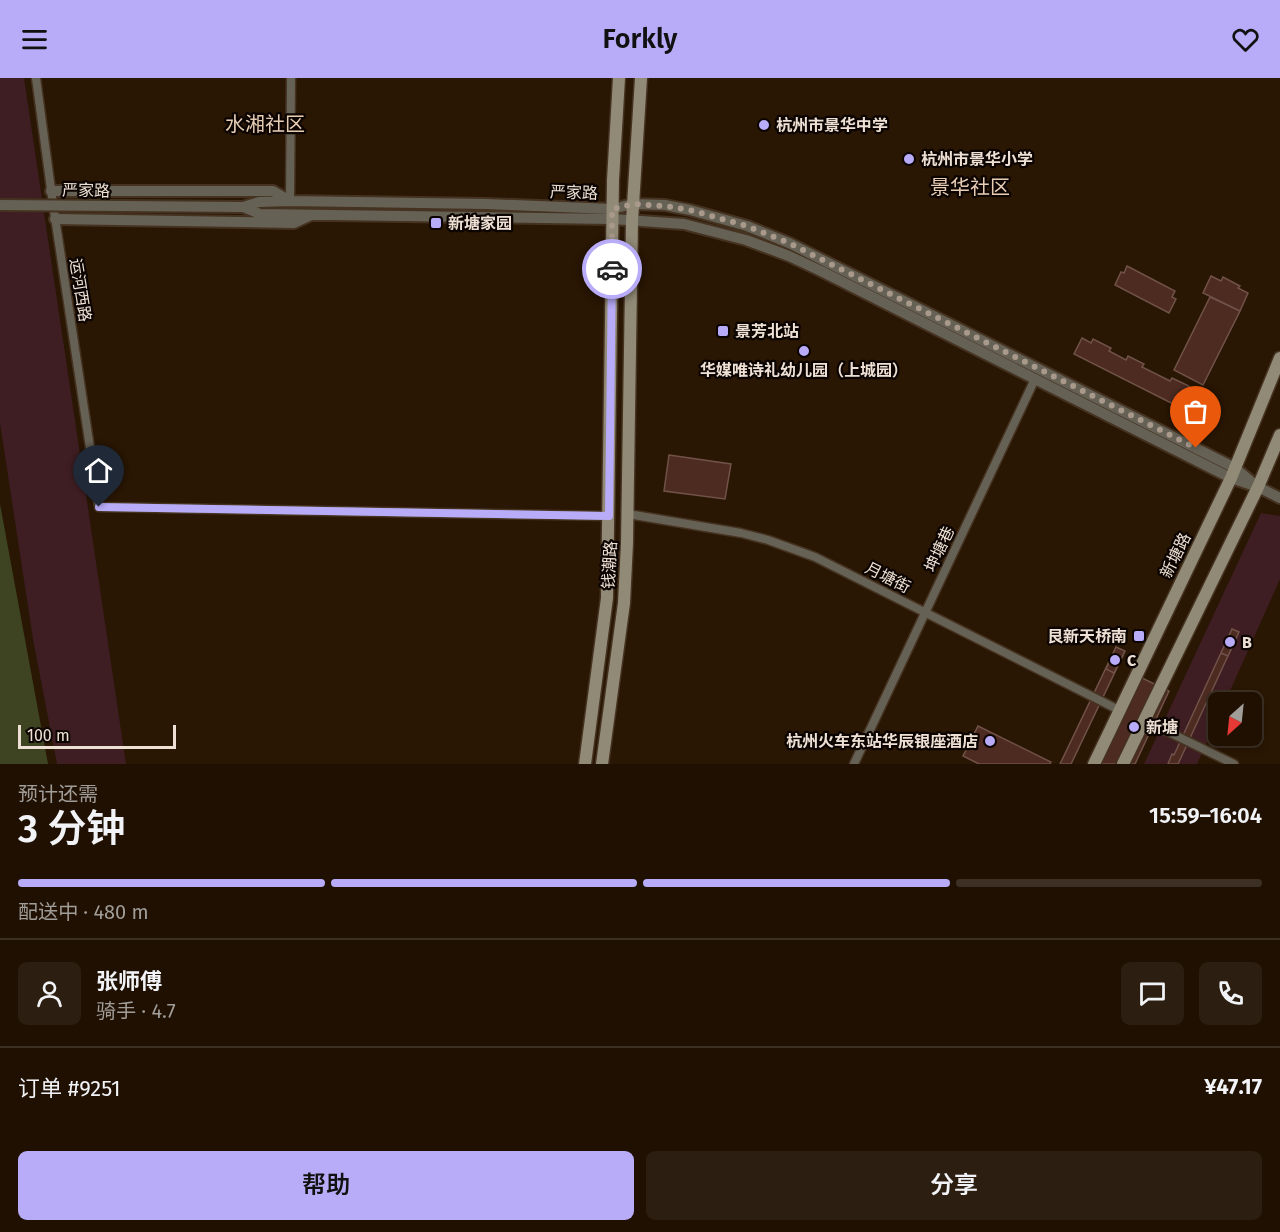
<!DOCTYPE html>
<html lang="zh">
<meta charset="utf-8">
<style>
:root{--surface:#1f1002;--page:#2c1e11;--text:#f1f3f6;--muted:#a19d99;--line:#3c3024;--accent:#b8abf7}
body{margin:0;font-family:"Fira Sans","Noto Sans SC",sans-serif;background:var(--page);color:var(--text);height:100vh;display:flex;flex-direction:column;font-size:22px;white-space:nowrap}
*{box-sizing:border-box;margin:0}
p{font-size:20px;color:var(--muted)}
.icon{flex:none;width:33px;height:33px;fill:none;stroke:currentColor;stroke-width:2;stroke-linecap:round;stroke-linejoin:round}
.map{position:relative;height:686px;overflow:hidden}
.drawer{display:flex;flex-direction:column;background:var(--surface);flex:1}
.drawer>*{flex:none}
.needle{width:39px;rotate:207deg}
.buttons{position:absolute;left:1208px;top:614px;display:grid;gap:12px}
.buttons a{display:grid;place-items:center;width:54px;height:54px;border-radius:9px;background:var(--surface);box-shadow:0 3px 9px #0003,0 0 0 2px var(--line);font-size:30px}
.scale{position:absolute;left:18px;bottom:15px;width:158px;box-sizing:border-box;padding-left:6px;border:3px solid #eee0d4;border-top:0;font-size:16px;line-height:21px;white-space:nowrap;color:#eee0d4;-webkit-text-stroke:4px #0b0401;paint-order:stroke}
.pin{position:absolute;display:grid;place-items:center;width:51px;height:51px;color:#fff;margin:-62px -26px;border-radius:50% 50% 50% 0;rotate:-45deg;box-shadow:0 0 6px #0007}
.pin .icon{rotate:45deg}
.courier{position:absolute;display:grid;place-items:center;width:60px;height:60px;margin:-30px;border:4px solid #b8abf7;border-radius:50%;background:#fff;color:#222;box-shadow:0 2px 8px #0007}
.headline em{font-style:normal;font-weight:600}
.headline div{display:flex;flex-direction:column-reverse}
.headline{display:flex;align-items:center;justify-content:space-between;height:102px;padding:0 18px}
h1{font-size:39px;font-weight:600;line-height:45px}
.bar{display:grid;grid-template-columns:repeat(4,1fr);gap:9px 6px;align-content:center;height:72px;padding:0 18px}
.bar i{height:8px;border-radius:4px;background:var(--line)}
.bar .selected{background:var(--accent)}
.bar p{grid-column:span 4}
.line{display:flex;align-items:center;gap:15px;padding:0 18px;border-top:2px solid var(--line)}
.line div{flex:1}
.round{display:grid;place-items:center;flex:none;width:63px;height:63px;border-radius:9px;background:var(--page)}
.cta{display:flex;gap:12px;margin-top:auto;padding:12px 18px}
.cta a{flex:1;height:69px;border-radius:9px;background:var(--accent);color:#111;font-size:24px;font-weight:600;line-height:69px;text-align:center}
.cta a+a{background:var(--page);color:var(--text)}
header{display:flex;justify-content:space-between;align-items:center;height:78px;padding:0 18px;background:var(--accent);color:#111;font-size:27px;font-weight:600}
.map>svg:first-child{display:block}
.green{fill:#3f1e23}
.water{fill:#3e4422}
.building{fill:#4d2b21;stroke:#705248;stroke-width:1.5}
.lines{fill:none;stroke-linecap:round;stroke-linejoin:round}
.minor-casing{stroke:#453220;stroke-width:11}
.tertiary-casing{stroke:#453220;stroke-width:14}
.secondary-casing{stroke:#453220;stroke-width:15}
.minor{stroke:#666155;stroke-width:8}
.tertiary{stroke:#666155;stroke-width:10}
.secondary{stroke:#918a76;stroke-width:12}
.tertiary-bridge-casing{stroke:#453220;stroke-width:14;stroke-linecap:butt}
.tertiary-bridge{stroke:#666155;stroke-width:10}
.done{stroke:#a9998b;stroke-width:6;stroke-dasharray:0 10.8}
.route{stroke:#b8abf7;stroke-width:8}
.poi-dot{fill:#b8abf7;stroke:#0b0401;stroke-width:2}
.labels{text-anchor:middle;stroke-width:4.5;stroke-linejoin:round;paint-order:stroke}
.poi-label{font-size:16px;font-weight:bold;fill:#eee0d4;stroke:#0b0401;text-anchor:start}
.street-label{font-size:16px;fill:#eee0d4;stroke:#0b0401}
.quarter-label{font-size:20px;fill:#e8cdb5;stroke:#0b0401}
</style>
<header><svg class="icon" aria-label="menu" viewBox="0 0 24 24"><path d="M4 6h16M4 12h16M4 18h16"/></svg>Forkly<svg class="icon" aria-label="heart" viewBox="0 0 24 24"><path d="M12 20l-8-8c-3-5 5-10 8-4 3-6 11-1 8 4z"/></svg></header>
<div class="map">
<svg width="1280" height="686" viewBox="0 0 1280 686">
<rect width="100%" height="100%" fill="#291603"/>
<path class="green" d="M 0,0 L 24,0 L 126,686 L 57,686 L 33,561 L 0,345 Z
M 1261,435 L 1280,438 L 1280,501 L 1225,624 L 1218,624 L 1218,640 L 1197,686 L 1144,686 Z"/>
<path class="water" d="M 0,426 L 48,686 L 0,686 Z"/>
<path class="building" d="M 1127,188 L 1175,213 L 1172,219 L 1176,221 L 1169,235 L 1115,207 L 1121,194 L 1124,195 Z
M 1211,198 L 1221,203 L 1223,199 L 1240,208 L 1238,210 L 1248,215 L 1240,233 L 1203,215 Z
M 1210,219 L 1240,233 L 1203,307 L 1174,292 Z
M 1082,260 L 1091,265 L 1093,261 L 1111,270 L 1109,273 L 1126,282 L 1128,278 L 1144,286 L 1142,289 L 1170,303 L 1172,300 L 1189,308 L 1187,312 L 1196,316 L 1187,333 L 1074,276 Z
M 669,377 L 731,386 L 725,421 L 664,413 Z
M 1232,551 L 1239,554 L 1178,686 L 1168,686 L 1172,676 L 1174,677 Z
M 1232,551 L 1239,554 L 1228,578 L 1221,575 Z
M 1116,569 L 1125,573 L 1071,686 L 1060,686 Z
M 1116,569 L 1125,573 L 1114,595 L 1106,591 Z
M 1140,599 L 1169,613 L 1135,686 L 1099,686 Z
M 978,648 L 1051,684 L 1050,686 L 979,686 L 963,678 Z"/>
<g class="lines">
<defs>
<path id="minor" d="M 36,0 L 53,126 L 99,429 L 609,438
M 290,123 L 291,0
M 628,436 L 741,455 L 768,462 L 815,479 L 1119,632
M 1144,642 L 1234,686
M 854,686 L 1035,301"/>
<path id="tertiary" d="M 51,113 L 273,113 L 290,123
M 243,129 L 260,136 L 612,141 L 684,146 L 746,162 L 789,178 L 821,193 L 1231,400 L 1258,409 L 1280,420
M 243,129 L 259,124 L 290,123 L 486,126 L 612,131 L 633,126 L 665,127 L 690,132 L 747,148 L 789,165 L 1235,390 L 1253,405
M 55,141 L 294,145 L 309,138"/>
<path id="secondary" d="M 585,686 L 607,520 L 613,102 L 619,0
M 602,686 L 624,525 L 627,465 L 632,143 L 641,0
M 1094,686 L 1231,400 L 1280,280
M 1123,686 L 1258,409 L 1280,357"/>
</defs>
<use href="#minor" class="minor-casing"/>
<use href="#tertiary" class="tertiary-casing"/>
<use href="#secondary" class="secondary-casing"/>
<use href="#minor" class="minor"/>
<use href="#tertiary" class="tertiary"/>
<use href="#secondary" class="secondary"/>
<defs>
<path id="tertiary-bridge" d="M 0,127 L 243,129"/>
</defs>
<use href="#tertiary-bridge" class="tertiary-bridge-casing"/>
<use href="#tertiary-bridge" class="tertiary-bridge"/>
</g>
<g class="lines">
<path class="done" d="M 612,191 L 612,131 L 633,126 L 665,128 L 690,132 L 747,148 L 789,165 L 1196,370"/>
<path class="route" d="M 99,429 L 609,438 L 612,191"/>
</g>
<g class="poi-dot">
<circle cx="764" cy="47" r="6"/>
<circle cx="909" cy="81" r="6"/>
<rect x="430" y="139" width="12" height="12" rx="3"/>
<rect x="717" y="247" width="12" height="12" rx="3"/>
<circle cx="804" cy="273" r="6"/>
<rect x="1133" y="552" width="12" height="12" rx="3"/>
<circle cx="1230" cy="564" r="6"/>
<circle cx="1115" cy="582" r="6"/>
<circle cx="1134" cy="649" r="6"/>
<circle cx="990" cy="663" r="6"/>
</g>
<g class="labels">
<g class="poi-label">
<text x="776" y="53">杭州市景华中学</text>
<text x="921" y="87">杭州市景华小学</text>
<text x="448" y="151">新塘家园</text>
<text x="735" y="259">景芳北站</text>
<text x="804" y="298" text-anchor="middle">华媒唯诗礼幼儿园（上城园）</text>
<text x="1127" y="564" text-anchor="end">艮新天桥南</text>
<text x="1242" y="570">B</text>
<text x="1127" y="588">C</text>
<text x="1146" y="655">新塘</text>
<text x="978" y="669" text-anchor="end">杭州火车东站华辰银座酒店</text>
</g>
<g class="street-label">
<text transform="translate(86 112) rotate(1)" y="6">严家路</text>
<text transform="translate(574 114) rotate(2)" y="6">严家路</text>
<text transform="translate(81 212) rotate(81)" y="6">运河西路</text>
<text transform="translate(939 471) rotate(-65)" y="6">坤塘巷</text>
<text transform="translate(1175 477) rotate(-64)" y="6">新塘路</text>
<text transform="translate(609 487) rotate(-87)" y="6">钱潮路</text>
<text transform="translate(888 499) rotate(27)" y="6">月塘街</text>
</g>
<g class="quarter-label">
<text x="265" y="53">水湘社区</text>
<text x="970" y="116">景华社区</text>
</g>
</g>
</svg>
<div class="buttons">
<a><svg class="needle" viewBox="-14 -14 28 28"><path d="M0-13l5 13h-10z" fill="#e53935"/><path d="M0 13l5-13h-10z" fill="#a19d99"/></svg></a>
</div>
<div class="scale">100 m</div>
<div class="pin" style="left:1196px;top:370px;background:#ea580c"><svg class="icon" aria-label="bag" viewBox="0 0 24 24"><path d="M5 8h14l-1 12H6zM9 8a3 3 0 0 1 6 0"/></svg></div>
<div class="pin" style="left:99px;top:429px;background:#1f2937"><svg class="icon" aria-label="home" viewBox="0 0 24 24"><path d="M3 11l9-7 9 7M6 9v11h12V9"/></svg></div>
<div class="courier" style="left:612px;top:191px"><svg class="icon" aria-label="car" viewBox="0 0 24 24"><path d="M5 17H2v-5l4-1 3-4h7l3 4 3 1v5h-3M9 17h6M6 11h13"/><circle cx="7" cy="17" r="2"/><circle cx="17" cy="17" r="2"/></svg></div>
</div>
<section class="drawer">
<div class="headline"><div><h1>3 分钟</h1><p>预计还需</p></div><em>15:59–16:04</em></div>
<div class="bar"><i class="selected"></i><i class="selected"></i><i class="selected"></i><i></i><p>配送中 · 480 m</p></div>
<div class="line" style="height:108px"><a class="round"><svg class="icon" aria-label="person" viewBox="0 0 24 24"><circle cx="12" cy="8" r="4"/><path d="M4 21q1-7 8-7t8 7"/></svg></a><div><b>张师傅</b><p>骑手 · 4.7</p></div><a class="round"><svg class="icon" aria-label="chat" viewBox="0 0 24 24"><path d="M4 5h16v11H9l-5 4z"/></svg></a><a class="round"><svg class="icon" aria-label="phone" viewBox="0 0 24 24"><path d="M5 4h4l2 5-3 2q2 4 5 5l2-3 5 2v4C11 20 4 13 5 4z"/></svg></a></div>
<div class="line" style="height:78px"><div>订单 #9251</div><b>¥47.17</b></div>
<div class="cta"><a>帮助</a><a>分享</a></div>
</section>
